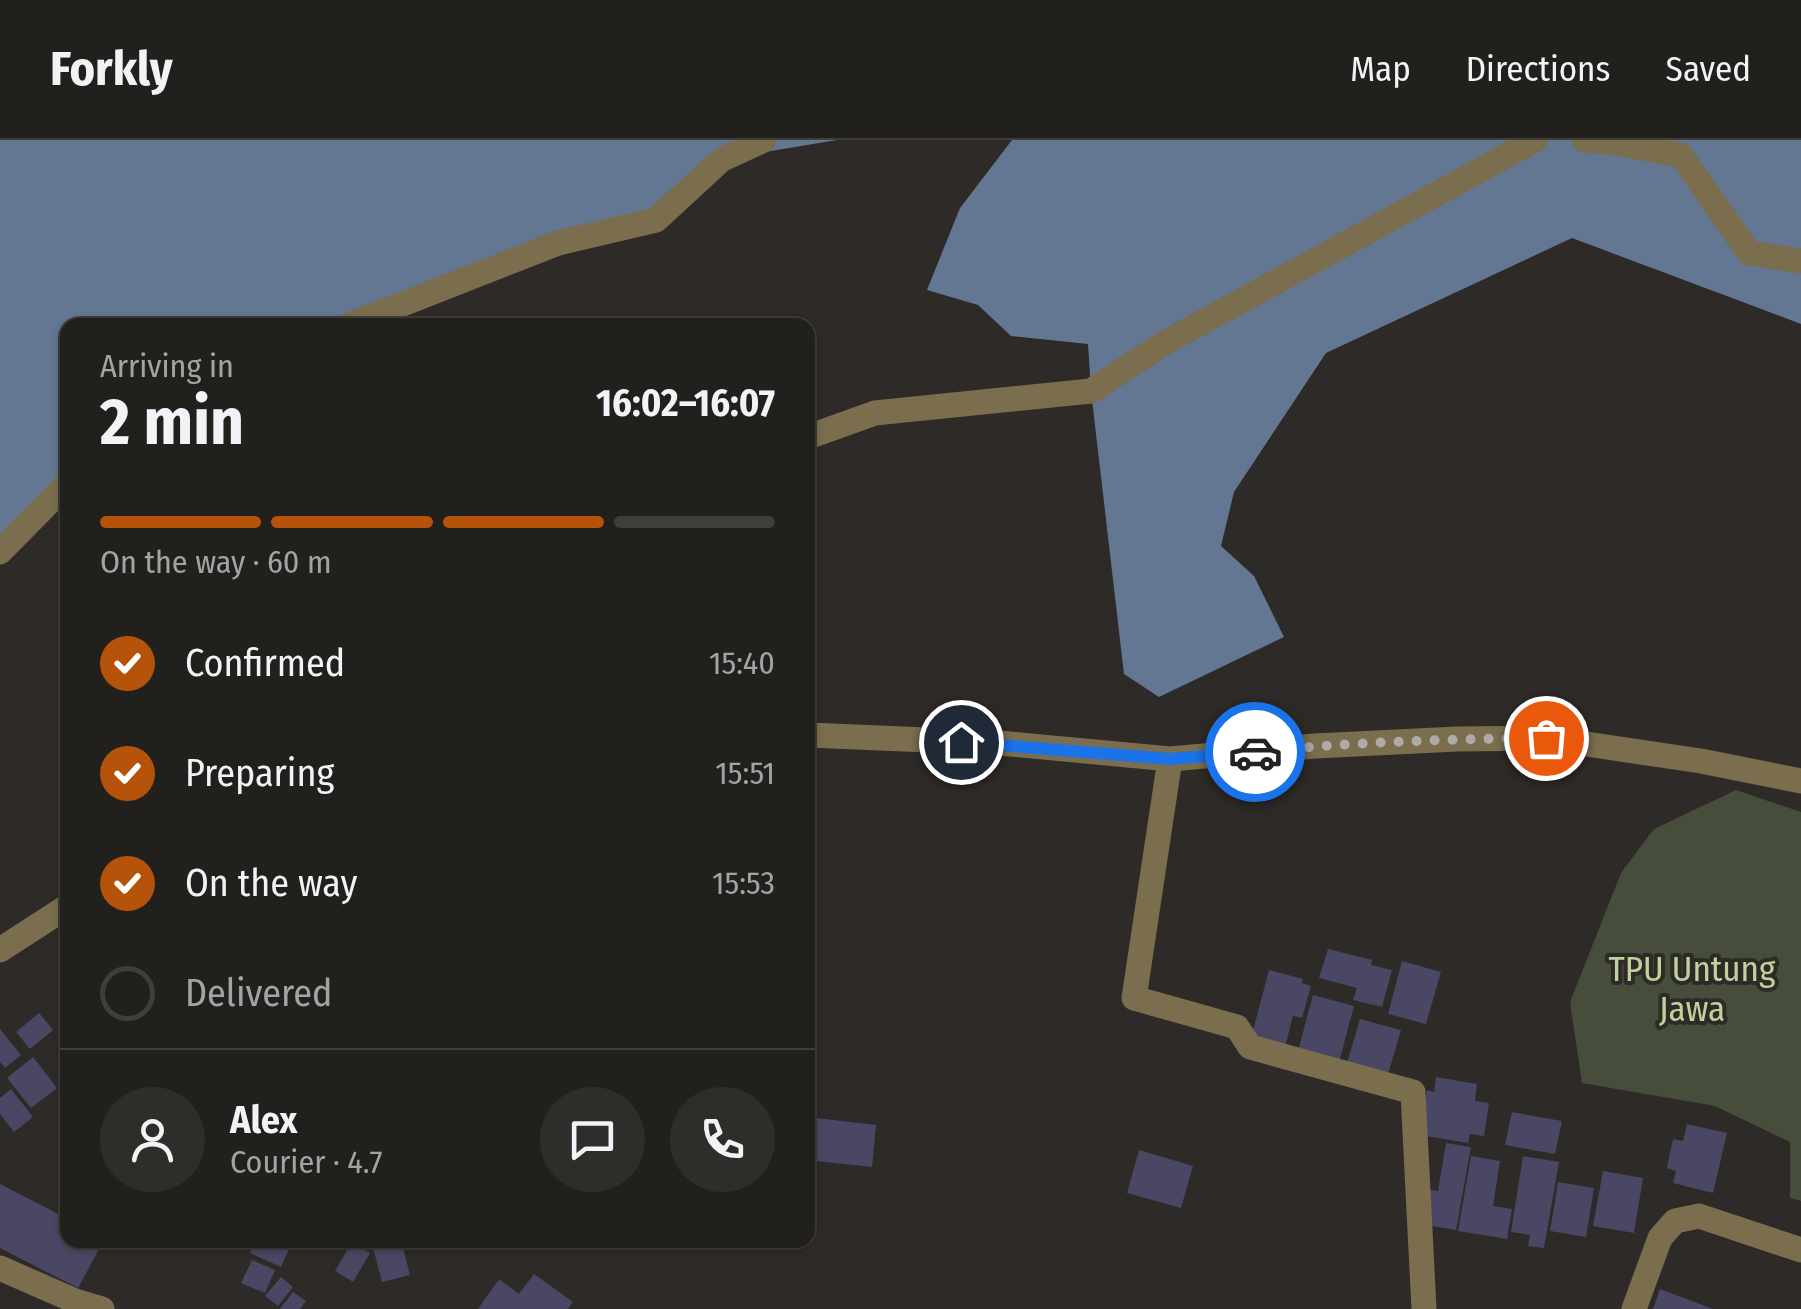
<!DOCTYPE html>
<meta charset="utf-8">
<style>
:root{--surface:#22201d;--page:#2e2d2a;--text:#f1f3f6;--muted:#a2a3a4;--line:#3f3e3b;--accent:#b45309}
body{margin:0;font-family:"Fira Sans Condensed",sans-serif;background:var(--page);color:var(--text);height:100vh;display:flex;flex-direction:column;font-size:38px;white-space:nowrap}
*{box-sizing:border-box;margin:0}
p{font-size:32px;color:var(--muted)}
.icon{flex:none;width:55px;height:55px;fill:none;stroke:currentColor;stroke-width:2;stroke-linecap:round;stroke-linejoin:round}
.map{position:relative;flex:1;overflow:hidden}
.sheet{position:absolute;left:60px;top:178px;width:755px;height:930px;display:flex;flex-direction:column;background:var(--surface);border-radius:20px;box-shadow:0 2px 8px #0004,0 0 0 2px var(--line)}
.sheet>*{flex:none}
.pin{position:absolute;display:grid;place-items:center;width:85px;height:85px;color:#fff;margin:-42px;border:5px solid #fff;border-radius:50%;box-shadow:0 2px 10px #0007}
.courier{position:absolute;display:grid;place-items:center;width:100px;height:100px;margin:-50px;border:8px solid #1a73e8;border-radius:50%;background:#fff;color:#222;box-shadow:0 2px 12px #0007}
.head em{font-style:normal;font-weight:700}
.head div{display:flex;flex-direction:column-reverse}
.head{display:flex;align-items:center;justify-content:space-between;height:170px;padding:0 40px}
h1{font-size:65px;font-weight:700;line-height:75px}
.bar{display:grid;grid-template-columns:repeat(4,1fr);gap:15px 10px;align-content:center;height:120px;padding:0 40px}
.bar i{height:12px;border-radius:8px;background:var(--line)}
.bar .current{background:var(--accent)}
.bar p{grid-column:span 4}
.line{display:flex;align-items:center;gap:25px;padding:0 40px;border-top:2px solid var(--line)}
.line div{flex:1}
.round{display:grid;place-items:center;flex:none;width:105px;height:105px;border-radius:52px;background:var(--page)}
ol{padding:0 40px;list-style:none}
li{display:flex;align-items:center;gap:30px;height:110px}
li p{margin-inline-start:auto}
li .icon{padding:10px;border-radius:50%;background:var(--accent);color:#fff;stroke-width:4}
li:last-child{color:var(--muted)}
li i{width:55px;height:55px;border:5px solid var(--line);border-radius:50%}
header{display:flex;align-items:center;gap:60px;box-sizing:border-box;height:140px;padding:0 50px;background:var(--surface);border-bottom:2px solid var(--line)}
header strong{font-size:48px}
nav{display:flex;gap:55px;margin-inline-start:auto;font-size:35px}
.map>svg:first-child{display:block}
.green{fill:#464d3a}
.water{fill:#637792}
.building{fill:#494763}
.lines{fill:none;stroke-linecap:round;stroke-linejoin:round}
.street{stroke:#7b6e4f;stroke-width:25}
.done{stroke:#adaaa7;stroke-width:10;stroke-dasharray:0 18}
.route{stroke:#1a73e8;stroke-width:12}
.labels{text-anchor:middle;stroke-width:8;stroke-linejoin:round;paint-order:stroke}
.park-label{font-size:35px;fill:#bfd29a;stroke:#2e2a27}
</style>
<header>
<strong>Forkly</strong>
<nav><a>Map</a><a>Directions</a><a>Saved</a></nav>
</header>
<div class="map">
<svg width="1801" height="1169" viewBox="0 0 1801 1169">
<rect width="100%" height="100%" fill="#2e2a27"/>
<path class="green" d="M 1736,650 L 1801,672 L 1801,1061 L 1790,1058 L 1790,1002 L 1715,966 L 1582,943 L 1570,862 L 1621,733 L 1654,689 Z"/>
<path class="water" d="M 0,0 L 837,0 L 704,22 L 656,70 L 331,185 L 68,185 L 67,331 L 0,404 Z
M 1012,0 L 1801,0 L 1801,184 L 1572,98 L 1326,213 L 1234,352 L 1221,406 L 1254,436 L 1284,497 L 1159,557 L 1124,534 L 1091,251 L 1088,204 L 1011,196 L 978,165 L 927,150 L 960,68 Z"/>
<path class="building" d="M 1328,809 L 1372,820 L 1371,825 L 1392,830 L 1382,867 L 1353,860 L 1357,848 L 1319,838 Z
M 1402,821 L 1441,832 L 1426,884 L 1388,874 Z
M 1269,830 L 1303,839 L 1302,843 L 1311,846 L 1302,878 L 1293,876 L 1285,907 L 1251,898 Z
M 1313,855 L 1354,866 L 1338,926 L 1297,915 Z
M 39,873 L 53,890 L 30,909 L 16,892 Z
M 1360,879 L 1401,890 L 1386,941 L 1345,930 Z
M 0,889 L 21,915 L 5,928 L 0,922 Z
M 33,917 L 57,948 L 31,968 L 7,938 Z
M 1436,937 L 1477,944 L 1475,961 L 1489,963 L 1484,996 L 1470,994 L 1468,1003 L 1420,995 L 1427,950 L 1434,952 Z
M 11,949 L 33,977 L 14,992 L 0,974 L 0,958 Z
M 1512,972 L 1562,981 L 1555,1014 L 1505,1005 Z
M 808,977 L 876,985 L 872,1027 L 808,1020 Z
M 1687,984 L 1727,993 L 1713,1053 L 1673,1043 L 1676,1031 L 1667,1028 L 1673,999 L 1683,1001 Z
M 1446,1003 L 1471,1007 L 1456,1090 L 1431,1086 L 1426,1049 L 1438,1051 Z
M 1139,1010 L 1193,1026 L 1181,1068 L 1127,1053 Z
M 1471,1016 L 1500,1021 L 1493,1066 L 1512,1069 L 1507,1099 L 1458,1091 Z
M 1523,1016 L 1559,1022 L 1544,1108 L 1528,1106 L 1530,1095 L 1511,1092 Z
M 1603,1031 L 1643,1038 L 1634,1093 L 1593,1086 Z
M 1558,1042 L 1594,1048 L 1586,1097 L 1550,1091 Z
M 0,1044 L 68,1079 L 68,1100 L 104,1100 L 78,1148 L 0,1108 Z
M 256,1100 L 293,1100 L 281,1127 L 250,1113 Z
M 371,1100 L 401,1100 L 410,1135 L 382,1142 Z
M 352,1102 L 370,1113 L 353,1142 L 335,1131 Z
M 252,1120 L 275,1130 L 265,1153 L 241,1143 Z
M 534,1134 L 573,1162 L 568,1169 L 478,1169 L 499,1139 L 519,1154 Z
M 281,1137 L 293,1147 L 278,1166 L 265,1156 Z
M 1660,1149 L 1713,1169 L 1653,1169 Z
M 293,1152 L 306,1161 L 300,1169 L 280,1169 Z"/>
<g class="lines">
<path class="street" d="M 1584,0 L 1615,3 L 1681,15 L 1749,113 L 1801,121
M 349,185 L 558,103 L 656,80 L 721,20 L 764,0
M 808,297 L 875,273 L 1091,251 L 1166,202 L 1535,0
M 0,412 L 68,343
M 808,595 L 1000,603 L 1170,619 L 1134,858 L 1237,887 L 1250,907 L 1413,952 L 1424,1169
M 1170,619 L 1315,606 L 1457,599 L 1546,598 L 1701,621 L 1801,641
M 0,810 L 68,766
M 0,1128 L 75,1161 L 102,1169
M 1634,1169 L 1660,1098 L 1675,1081 L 1699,1076 L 1801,1110"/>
</g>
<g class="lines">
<path class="done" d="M 1255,612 C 1352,602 1449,599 1546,598"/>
<path class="route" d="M 961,602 L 1170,619 L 1255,612"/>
</g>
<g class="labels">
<g class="park-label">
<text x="1692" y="841">TPU Untung<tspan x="1692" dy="40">Jawa</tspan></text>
</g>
</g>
</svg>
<div class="pin" style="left:1546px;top:598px;background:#ea580c"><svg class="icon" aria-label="bag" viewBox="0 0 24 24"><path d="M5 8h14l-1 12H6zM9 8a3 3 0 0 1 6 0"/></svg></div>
<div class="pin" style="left:961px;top:602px;background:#1f2937"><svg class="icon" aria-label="home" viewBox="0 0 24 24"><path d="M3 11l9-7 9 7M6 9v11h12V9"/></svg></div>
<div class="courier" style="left:1255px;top:612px"><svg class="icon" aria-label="car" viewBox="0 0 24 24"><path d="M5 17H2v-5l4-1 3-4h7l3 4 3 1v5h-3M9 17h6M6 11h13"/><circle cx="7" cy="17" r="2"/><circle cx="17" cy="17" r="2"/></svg></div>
<section class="sheet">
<div class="head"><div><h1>2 min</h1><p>Arriving in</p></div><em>16:02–16:07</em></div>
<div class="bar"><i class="current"></i><i class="current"></i><i class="current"></i><i></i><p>On the way · 60 m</p></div>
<ol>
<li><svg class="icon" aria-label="check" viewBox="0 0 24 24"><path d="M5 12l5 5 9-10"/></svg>Confirmed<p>15:40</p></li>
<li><svg class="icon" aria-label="check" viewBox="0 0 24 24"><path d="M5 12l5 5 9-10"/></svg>Preparing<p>15:51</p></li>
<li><svg class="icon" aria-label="check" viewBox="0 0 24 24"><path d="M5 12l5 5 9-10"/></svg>On the way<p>15:53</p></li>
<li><i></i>Delivered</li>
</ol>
<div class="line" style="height:180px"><a class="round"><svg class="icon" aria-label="person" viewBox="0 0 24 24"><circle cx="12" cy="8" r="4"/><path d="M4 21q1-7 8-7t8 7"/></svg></a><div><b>Alex</b><p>Courier · 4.7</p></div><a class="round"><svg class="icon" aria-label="chat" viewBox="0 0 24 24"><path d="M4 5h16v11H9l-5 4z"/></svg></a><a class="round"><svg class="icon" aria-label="phone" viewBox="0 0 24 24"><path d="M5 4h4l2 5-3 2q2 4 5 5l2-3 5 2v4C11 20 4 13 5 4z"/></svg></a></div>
</section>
</div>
